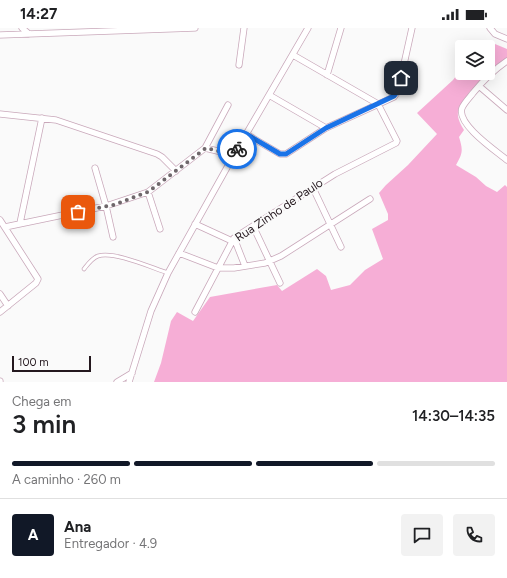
<!DOCTYPE html>
<html lang="pt">
<meta charset="utf-8">
<style>
:root{--surface:#fff;--page:#f2f2f2;--text:#202124;--muted:#757577;--line:#e0e0e0;--accent:#111827}
body{margin:0;font-family:Figtree,sans-serif;background:var(--page);color:var(--text);height:100vh;display:flex;flex-direction:column;font-size:15px;white-space:nowrap}
*{box-sizing:border-box;margin:0}
p{font-size:13px;color:var(--muted)}
.icon{flex:none;width:22px;height:22px;fill:none;stroke:currentColor;stroke-width:2;stroke-linecap:round;stroke-linejoin:round}
.map{position:relative;height:354px;overflow:hidden}
.side{display:flex;flex-direction:column;background:var(--surface);flex:1}
.side>*{flex:none}
.buttons{position:absolute;left:455px;top:12px;display:grid;gap:8px}
.buttons a{display:grid;place-items:center;width:40px;height:40px;border-radius:4px;background:var(--surface);box-shadow:0 4px 16px #0002;font-size:20px}
.scale{position:absolute;left:12px;bottom:10px;width:79px;box-sizing:border-box;padding-left:4px;border:2px solid #24181e;border-top:0;font-size:11px;line-height:14px;white-space:nowrap;color:#24181e;-webkit-text-stroke:3px #fafafa;paint-order:stroke}
.pin{position:absolute;display:grid;place-items:center;width:34px;height:34px;color:#fff;margin:-17px;border-radius:8px;box-shadow:0 2px 6px #0006}
.courier{position:absolute;display:grid;place-items:center;width:40px;height:40px;margin:-20px;border:3px solid #1a73e8;border-radius:50%;background:#fff;color:#222;box-shadow:0 1px 5px #0007}
.summary em{font-style:normal;font-weight:600}
.summary div{display:flex;flex-direction:column-reverse}
.summary{display:flex;align-items:center;justify-content:space-between;height:68px;padding:0 12px}
h1{font-size:26px;font-weight:600;line-height:30px}
.bar{display:grid;grid-template-columns:repeat(4,1fr);gap:6px 4px;align-content:center;height:48px;padding:0 12px}
.bar i{height:5px;border-radius:3px;background:var(--line)}
.bar .on{background:var(--accent)}
.bar p{grid-column:span 4}
.line{display:flex;align-items:center;gap:10px;padding:0 12px;border-top:1px solid var(--line)}
.line div{flex:1}
.round{display:grid;place-items:center;flex:none;width:42px;height:42px;border-radius:4px;background:var(--page)}
.status{display:flex;justify-content:space-between;align-items:center;height:28px;padding:0 20px;background:var(--surface);direction:ltr}
.status svg{height:11px;fill:currentColor}
.map>svg:first-child{display:block}
.forest{fill:#f6aed6}
.lines{fill:none;stroke-linecap:round;stroke-linejoin:round}
.service-casing{stroke:#c9a8ba;stroke-width:4.5}
.minor-casing{stroke:#c9a8ba;stroke-width:7}
.service{stroke:#fff;stroke-width:3}
.minor{stroke:#fff;stroke-width:5.5}
.done{stroke:#6f676b;stroke-width:4;stroke-dasharray:0 7.2}
.route{stroke:#1a73e8;stroke-width:5}
.labels{text-anchor:middle;stroke-width:4;stroke-linejoin:round;paint-order:stroke}
.street-label{font-size:12px;fill:#24181e;stroke:#fafafa}
</style>
<div class="status"><b>14:27</b><svg viewBox="0 0 49 12"><path d="M0 12V9h3v3zM5 12V6h3v6zM10 12V3h3v9zM15 12V0h3v12zM26 1h20v11H26zM47 4h2v5h-2z"/></svg></div>
<div class="map">
<svg width="507" height="354" viewBox="0 0 507 354">
<rect width="100%" height="100%" fill="#fafafa"/>
<path class="forest" d="M 486,16 L 495,16 L 507,21 L 507,30 C 495,37 459,71 458,84 C 457,90 461,97 464,102 L 459,109 C 463,122 463,125 456,137 L 476,149 L 486,158 L 497,164 L 505,157 L 507,159 L 507,354 L 154,354 L 161,335 L 171,293 L 177,284 L 193,293 L 210,269 L 277,257 L 282,263 L 317,241 L 326,248 L 331,262 L 350,257 L 365,242 L 383,231 L 372,201 L 388,192 L 388,186 L 379,165 L 386,157 L 408,137 L 437,106 L 417,85 L 453,52 L 462,40 L 462,45 L 488,45 L 488,19 L 483,19 Z"/>
<g class="lines">
<defs>
<path id="service" d="M 84,241 C 88,236 92,230 98,228 C 115,223 152,240 168,245"/>
<path id="minor" d="M 22,0 L 29,6
M 490,0 L 495,6 L 507,11
M 0,7 L 195,0
M 507,33 C 495,41 482,54 473,65 C 470,69 464,75 462,80 C 456,96 496,123 507,132
M 239,37 L 244,0
M 327,47 L 341,0
M 479,58 L 507,82
M 269,67 L 326,100
M 0,86 L 56,92 L 157,126 L 162,129 L 176,143
M 246,106 L 280,126 L 286,126 L 326,100 L 394,69 L 398,63 L 412,0
M 205,120 L 228,77
M 95,140 L 106,178 L 113,209
M 313,160 L 341,219
M 148,164 L 160,201
M 0,192 L 38,251 L 36,255 L 0,284
M 20,195 L 42,90
M 195,196 L 232,213
M 253,198 L 280,255
M 5,199 L 106,178 L 148,164 L 205,120 L 234,127
M 234,210 L 245,238
M 179,225 L 218,240 L 234,240 L 265,235 L 281,228 L 370,171
M 0,266 L 8,278
M 195,284 L 234,210 L 335,146 L 396,115 L 397,113 L 378,76 L 293,27
M 0,353 L 0,354
M 117,354 L 132,345
M 129,354 L 151,283 L 168,245 L 234,127 L 308,0"/>
</defs>
<use href="#service" class="service-casing"/>
<use href="#minor" class="minor-casing"/>
<use href="#service" class="service"/>
<use href="#minor" class="minor"/>
</g>
<g class="lines">
<path class="done" d="M 78,184 L 113,177 L 148,164 L 206,120 L 234,127 L 237,121"/>
<path class="route" d="M 237,121 L 246,106 L 280,126 L 286,126 L 326,100 L 394,68 L 398,63 L 401,50"/>
</g>
<g class="labels">
<g class="street-label">
<text transform="translate(279 182) rotate(-34)" y="4">Rua Zinho de Paulo</text>
</g>
</g>
</svg>
<div class="buttons">
<a><svg class="icon" aria-label="layers" viewBox="0 0 24 24"><path d="M12 4l9 5-9 5-9-5zM3 14l9 5 9-5"/></svg></a>
</div>
<div class="scale">100 m</div>
<div class="pin" style="left:78px;top:184px;background:#ea580c"><svg class="icon" aria-label="bag" viewBox="0 0 24 24"><path d="M5 8h14l-1 12H6zM9 8a3 3 0 0 1 6 0"/></svg></div>
<div class="pin" style="left:401px;top:50px;background:#1f2937"><svg class="icon" aria-label="home" viewBox="0 0 24 24"><path d="M3 11l9-7 9 7M6 9v11h12V9"/></svg></div>
<div class="courier" style="left:237px;top:121px"><svg class="icon" aria-label="bike" viewBox="0 0 24 24"><circle cx="6" cy="16" r="4"/><circle cx="18" cy="16" r="4"/><path d="M6 16l4-8h5l3 8M10 8l3 8H6M13 5h3"/></svg></div>
</div>
<section class="side">
<div class="summary"><div><h1>3 min</h1><p>Chega em</p></div><em>14:30–14:35</em></div>
<div class="bar"><i class="on"></i><i class="on"></i><i class="on"></i><i></i><p>A caminho · 260 m</p></div>
<div class="line" style="height:72px"><b class="round" style="background:var(--accent);color:#fff">A</b><div><b>Ana</b><p>Entregador · 4.9</p></div><a class="round"><svg class="icon" aria-label="chat" viewBox="0 0 24 24"><path d="M4 5h16v11H9l-5 4z"/></svg></a><a class="round"><svg class="icon" aria-label="phone" viewBox="0 0 24 24"><path d="M5 4h4l2 5-3 2q2 4 5 5l2-3 5 2v4C11 20 4 13 5 4z"/></svg></a></div>
</section>
